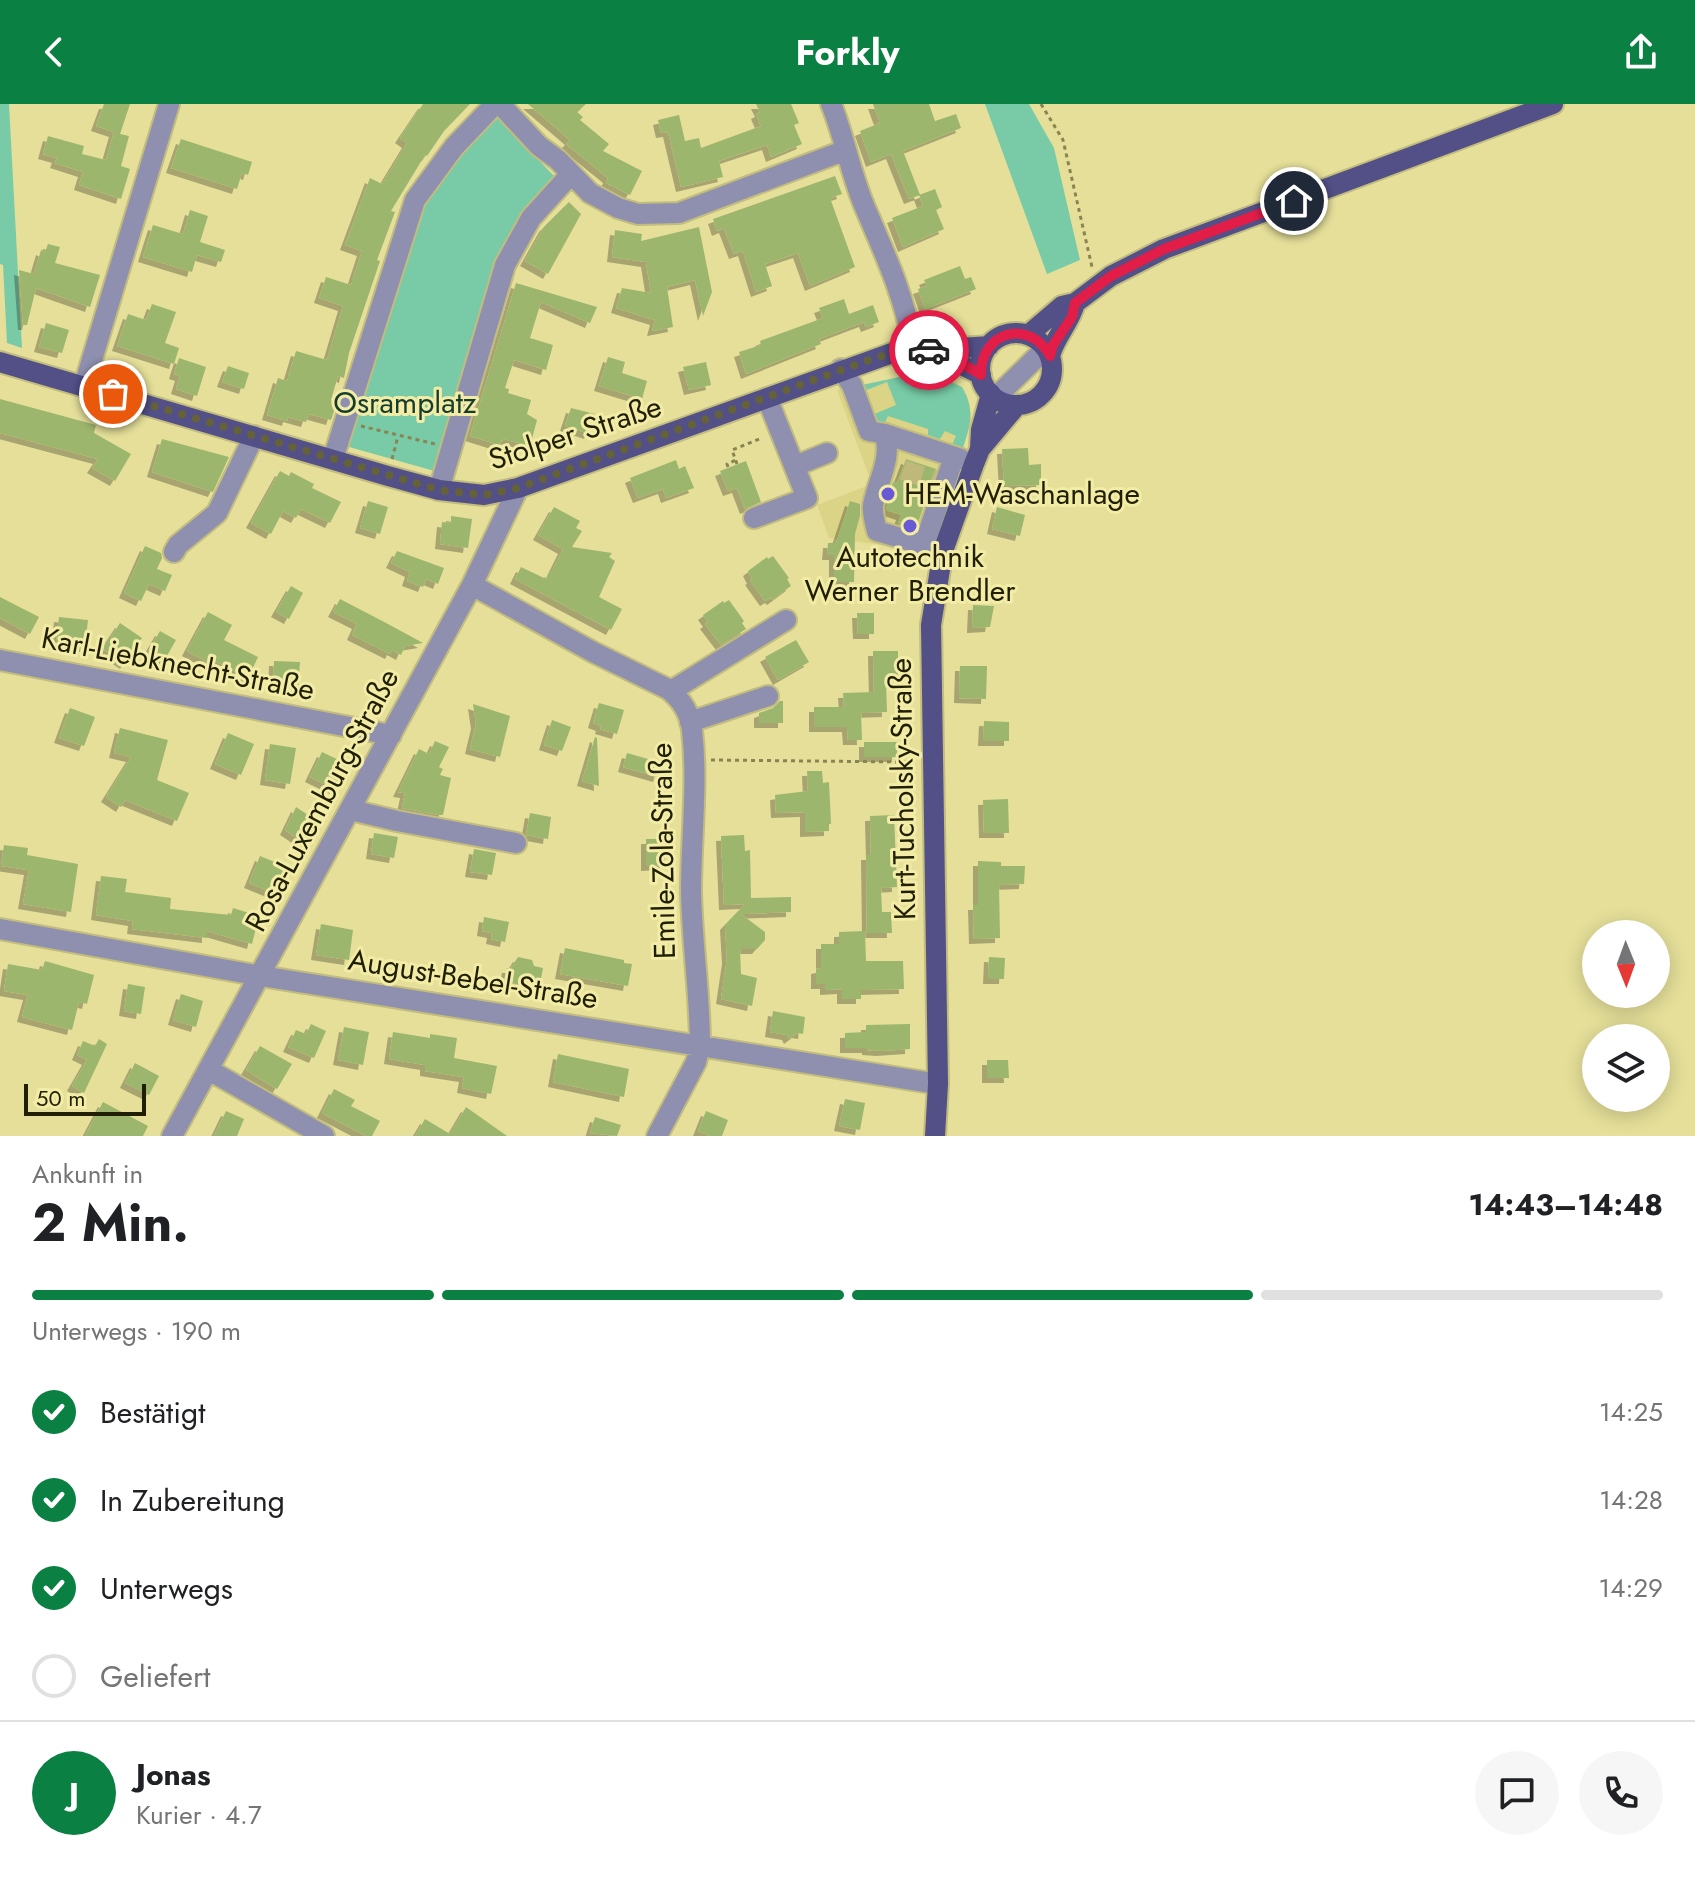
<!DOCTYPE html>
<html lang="de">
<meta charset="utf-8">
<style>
:root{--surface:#fff;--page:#f6f6f6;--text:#202124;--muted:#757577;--line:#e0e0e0;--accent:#0b8043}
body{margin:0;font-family:Jost,sans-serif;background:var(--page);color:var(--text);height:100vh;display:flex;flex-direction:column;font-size:30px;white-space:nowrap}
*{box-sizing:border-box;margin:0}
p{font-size:26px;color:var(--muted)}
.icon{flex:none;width:44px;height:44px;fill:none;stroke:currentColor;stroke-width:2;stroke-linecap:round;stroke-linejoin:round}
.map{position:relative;height:1032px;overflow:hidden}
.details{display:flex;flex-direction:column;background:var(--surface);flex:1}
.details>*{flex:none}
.needle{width:52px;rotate:179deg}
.fabs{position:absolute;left:1582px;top:816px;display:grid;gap:16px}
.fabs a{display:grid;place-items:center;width:88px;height:88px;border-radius:50%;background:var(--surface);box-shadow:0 4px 20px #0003;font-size:40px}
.scale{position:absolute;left:24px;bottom:20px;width:122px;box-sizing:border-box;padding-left:8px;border:4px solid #211f03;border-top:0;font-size:22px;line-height:28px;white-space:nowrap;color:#211f03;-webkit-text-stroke:6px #f2eca6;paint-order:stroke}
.pin{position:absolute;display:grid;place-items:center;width:68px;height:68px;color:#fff;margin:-34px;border:4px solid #fff;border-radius:50%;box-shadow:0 2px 8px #0007}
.courier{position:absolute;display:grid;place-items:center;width:80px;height:80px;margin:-40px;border:6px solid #e11d48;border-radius:50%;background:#fff;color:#222;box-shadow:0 2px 10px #0007}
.summary em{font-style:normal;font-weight:700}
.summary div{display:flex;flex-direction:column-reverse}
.summary{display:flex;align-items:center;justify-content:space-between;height:136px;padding:0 32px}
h1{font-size:52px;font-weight:700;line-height:60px}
.bar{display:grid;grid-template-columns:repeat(4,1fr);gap:12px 8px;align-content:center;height:96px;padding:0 32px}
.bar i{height:10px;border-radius:6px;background:var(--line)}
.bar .active{background:var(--accent)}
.bar p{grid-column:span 4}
.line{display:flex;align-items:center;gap:20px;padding:0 32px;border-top:2px solid var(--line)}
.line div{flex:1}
.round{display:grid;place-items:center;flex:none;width:84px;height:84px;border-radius:42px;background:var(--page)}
ol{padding:0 32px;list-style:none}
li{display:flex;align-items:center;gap:24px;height:88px}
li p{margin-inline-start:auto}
li .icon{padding:8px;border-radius:50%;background:var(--accent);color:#fff;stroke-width:4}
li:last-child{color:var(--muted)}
li i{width:44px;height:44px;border:4px solid var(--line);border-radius:50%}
header{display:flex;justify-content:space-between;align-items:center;height:104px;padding:0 32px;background:var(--accent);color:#fff;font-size:36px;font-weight:700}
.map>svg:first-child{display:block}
.built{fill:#dbd487}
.green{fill:#78cba6}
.building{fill:#9db66d;filter:url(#shadow)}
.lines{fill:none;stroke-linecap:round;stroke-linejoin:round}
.minor-tunnel{stroke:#beb97b;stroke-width:20;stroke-dasharray:20 10;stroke-linecap:butt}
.minor-casing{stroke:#c2bc7e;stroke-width:24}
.major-casing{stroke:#c2bc7e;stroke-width:24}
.path{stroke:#898552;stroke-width:3;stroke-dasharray:4 4;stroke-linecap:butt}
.minor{stroke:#8f90af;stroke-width:20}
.major{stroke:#525086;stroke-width:20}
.done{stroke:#666238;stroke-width:8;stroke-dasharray:0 14.4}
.route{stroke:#e11d48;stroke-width:10}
.poi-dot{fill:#685ad4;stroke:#f2eca6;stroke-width:3}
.labels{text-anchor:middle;stroke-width:6;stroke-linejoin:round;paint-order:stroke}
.park-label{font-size:30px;fill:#153c2c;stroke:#f2eca6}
.street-label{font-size:30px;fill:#211f03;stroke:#f2eca6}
.poi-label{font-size:30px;fill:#211f03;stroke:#f2eca6;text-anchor:start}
</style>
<header><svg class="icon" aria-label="back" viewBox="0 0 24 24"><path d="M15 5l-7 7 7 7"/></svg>Forkly<svg class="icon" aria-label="share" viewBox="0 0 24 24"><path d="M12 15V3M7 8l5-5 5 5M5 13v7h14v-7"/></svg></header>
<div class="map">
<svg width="1695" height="1032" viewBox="0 0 1695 1032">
<defs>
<filter id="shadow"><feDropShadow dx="-5" dy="5" stdDeviation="0" flood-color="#0004"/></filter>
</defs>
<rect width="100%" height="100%" fill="#e5df99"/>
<path class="built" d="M 909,271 L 935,271 L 957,279 L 967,292 L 972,316 L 927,447 L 829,434 L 817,401 L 872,380 L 837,286 L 860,278 L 862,281 Z"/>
<path class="green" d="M 0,0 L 9,0 L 22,244 L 7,239 L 3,161 L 0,160 Z
M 985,0 L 1029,0 L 1054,44 L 1080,156 L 1047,170 Z
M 495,11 L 555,73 L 523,106 L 494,162 L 438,368 L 342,341 L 421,99 L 453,49 Z
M 909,271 L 935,271 L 962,283 C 976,307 970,322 962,347 L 951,343 L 956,332 L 945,327 L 940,335 L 928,331 L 928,325 L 888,312 L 883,323 L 877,321 L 872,311 L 896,301 L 887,278 L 864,287 L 862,281 Z"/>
<path class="building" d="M 104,0 L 130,0 L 120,30 L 129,32 L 121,62 L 130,65 L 121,95 L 79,81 L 83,68 L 55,59 L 57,54 L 43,50 L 48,32 L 84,42 L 82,50 L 106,56 L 114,28 L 96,22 Z
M 423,0 L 470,0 L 444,27 L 427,52 L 425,51 L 391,107 L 395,108 L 377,156 L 380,157 L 349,249 L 344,274 L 338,272 L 331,296 L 337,298 L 331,316 L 309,310 L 306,318 L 288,313 L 287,317 L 267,311 L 278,274 L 287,277 L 296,247 L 327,256 L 343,202 L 319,194 L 326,173 L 351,181 L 362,147 L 345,141 L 370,74 L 382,80 L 407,39 L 400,34 Z
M 528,0 L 586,0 L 577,8 L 583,13 L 580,16 L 609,40 L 603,47 L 642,67 L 630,91 L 606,79 L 608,74 L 566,40 L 570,36 Z
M 756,0 L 791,0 L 799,19 L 794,21 L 802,40 L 771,53 L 767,41 L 719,57 L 723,73 L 681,83 L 668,28 L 661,29 L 658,16 L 679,11 L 685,37 L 699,34 L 701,44 L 761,22 L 756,10 L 760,8 Z
M 873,0 L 929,0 L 935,17 L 956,10 L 961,24 L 903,47 L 920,91 L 909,95 L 891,50 L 871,58 L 860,27 L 880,19 Z
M 181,35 L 252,58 L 248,71 L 242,69 L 237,85 L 171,64 Z
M 835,72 L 842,90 L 830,94 L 855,163 L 810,182 L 798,149 L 765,160 L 772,182 L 756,188 L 743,147 L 734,150 L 724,124 L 717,127 L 713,115 Z
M 935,85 L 942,103 L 936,106 L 944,125 L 903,143 L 892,114 L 923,102 L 919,91 Z
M 569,98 L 581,110 L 548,170 L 525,157 L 544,123 Z
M 190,106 L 208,112 L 200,138 L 225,146 L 221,158 L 197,151 L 192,168 L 143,153 L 153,121 L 183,130 Z
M 699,123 L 712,188 L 703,212 L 695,176 L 667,183 L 673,223 L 652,227 L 655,216 L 616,204 L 622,184 L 651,189 L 646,158 L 612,153 L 615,126 L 642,130 L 641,137 Z
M 48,140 L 60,143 L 55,159 L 100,171 L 90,203 L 36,184 L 27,221 L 23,221 L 19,166 L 34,170 L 41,146 L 45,148 Z
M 960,162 L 965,175 L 971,173 L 976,185 L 925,205 L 918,185 L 927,182 L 924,176 Z
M 516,179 L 597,203 L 590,219 L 541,198 L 530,234 L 553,241 L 546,266 L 514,256 L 505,284 L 509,285 L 508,289 L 531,296 L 527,310 L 537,316 L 530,342 L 503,335 L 499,341 L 470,332 Z
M 844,195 L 849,210 L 873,201 L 879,218 L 866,223 L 864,218 L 819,235 L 821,240 L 746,270 L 739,248 L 761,241 L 760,237 L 823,214 L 819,204 Z
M 152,200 L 176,208 L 165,239 L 179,244 L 174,260 L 117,242 L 128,210 L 146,216 Z
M 46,219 L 69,226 L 62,249 L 39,243 Z
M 608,253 L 625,258 L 622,269 L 647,277 L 642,295 L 599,282 Z
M 179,254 L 206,263 L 197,292 L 176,285 L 180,272 L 174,270 Z
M 706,258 L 711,281 L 689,286 L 683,263 Z
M 228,262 L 249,269 L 244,285 L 222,278 Z
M 0,295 L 96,321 L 94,329 L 131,350 L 115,377 L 92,364 L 98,355 L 0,329 Z
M 571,304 L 595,310 L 589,330 L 565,322 Z
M 162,335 L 229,353 L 213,388 L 152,368 Z
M 1028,344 L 1029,361 L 1041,360 L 1041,381 L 1004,382 L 1002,345 Z
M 906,355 L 936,365 L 927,385 L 929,385 L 916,425 L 898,420 L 901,411 L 886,406 L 893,378 L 897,379 Z
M 676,356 L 679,365 L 685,362 L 694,384 L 666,394 L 663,385 L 638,394 L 630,374 Z
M 746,357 L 761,398 L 745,405 L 737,384 L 728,387 L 720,367 Z
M 280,367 L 289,372 L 291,368 L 314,380 L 312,384 L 341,398 L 330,419 L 301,405 L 296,414 L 283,407 L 271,430 L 251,419 Z
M 368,397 L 388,403 L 380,430 L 360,424 Z
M 850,397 L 860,400 L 860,412 L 855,430 L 854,478 L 834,478 L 834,451 L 827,451 L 828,439 L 836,439 Z
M 554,403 L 580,417 L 576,424 L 582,427 L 572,443 L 612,449 L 609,453 L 615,457 L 599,493 L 622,505 L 611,526 L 515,475 L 521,463 L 546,475 L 549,468 L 551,469 L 563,445 L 538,431 Z
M 997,403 L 1025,411 L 1020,432 L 992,425 Z
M 451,412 L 472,415 L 468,444 L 440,440 L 442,418 L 451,419 Z
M 145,442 L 161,449 L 162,454 L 157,465 L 172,471 L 165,487 L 149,480 L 141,497 L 124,489 Z
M 397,447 L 444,464 L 438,480 L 426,475 L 423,483 L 407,477 L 410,468 L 391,459 Z
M 773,452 L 789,474 L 787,475 L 791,482 L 772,496 L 770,494 L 765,497 L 750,476 L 752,475 L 748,467 L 767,453 L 768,455 Z
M 291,482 L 303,489 L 289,515 L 276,508 Z
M 0,493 L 39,513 L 30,530 L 0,514 Z
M 340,495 L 388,520 L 423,539 L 405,542 L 401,551 L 392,546 L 390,550 L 352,531 L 357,520 L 333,508 Z
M 729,496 L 744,517 L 742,519 L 746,525 L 721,541 L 705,520 L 708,518 L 703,511 L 723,497 L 724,499 Z
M 973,501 L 994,502 L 990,523 L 972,524 Z
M 208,508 L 232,521 L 224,536 L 258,553 L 248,574 L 213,556 L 211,560 L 187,547 Z
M 857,509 L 874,509 L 874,530 L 858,530 Z
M 59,513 L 88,516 L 85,543 L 56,539 Z
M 120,519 L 142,534 L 125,560 L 103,545 Z
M 160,527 L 176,536 L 164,557 L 148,548 Z
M 796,536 L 809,558 L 778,576 L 765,553 Z
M 873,547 L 898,547 L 898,580 L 886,580 L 887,608 L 861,609 L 862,636 L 848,636 L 847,623 L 814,623 L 814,603 L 844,603 L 843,589 L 874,588 Z
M 274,557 L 300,558 L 298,586 L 273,584 Z
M 960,562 L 987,562 L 986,595 L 959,594 Z
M 780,597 L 783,597 L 783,619 L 759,619 L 759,609 L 773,604 Z
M 599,599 L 624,606 L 617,630 L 600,625 L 601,622 L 593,619 Z
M 473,600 L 510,612 L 500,653 L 470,645 L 476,620 Z
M 70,604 L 95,613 L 84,642 L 59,634 Z
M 552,616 L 571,623 L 562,647 L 544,641 Z
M 984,617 L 1009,618 L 1009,637 L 983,637 Z
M 120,624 L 168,636 L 157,676 L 189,689 L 177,717 L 125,696 L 121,703 L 106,693 L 131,653 L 114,649 Z
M 228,629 L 254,640 L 241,671 L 215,660 Z
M 595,633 L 597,634 L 599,682 L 582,677 Z
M 435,637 L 449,643 L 439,663 L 443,665 L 440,671 L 451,674 L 443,711 L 439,711 L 402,704 L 405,689 L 398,688 L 419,645 L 429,650 Z
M 864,638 L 897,638 L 897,653 L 864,653 Z
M 270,640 L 296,644 L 290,680 L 265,676 Z
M 322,648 L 347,660 L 335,685 L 310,673 Z
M 627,649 L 662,659 L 658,673 L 623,663 Z
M 807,667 L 822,667 L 823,679 L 829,678 L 831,720 L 829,720 L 829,727 L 805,728 L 805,708 L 776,709 L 775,691 L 808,687 Z
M 1008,695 L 1009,729 L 984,729 L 983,696 Z
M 296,703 L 320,719 L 306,740 L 285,726 Z
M 530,709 L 551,713 L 548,735 L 526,731 Z
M 894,711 L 897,783 L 881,784 L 882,808 L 891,808 L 892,829 L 867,829 L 866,751 L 871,751 L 870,712 Z
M 374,729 L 398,733 L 394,754 L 371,750 Z
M 744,731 L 745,747 L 750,746 L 751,794 L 791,793 L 791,808 L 741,810 L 765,828 L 765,836 L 757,845 L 740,845 L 741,870 L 757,874 L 752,902 L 721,895 L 727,855 L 725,821 L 745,800 L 724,801 L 721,732 Z
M 646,735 L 664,735 L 665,761 L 646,762 Z
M 4,741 L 28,744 L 27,751 L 78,760 L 71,808 L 23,800 L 29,766 L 1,762 Z
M 474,745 L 496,749 L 492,771 L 470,768 Z
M 260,752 L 287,763 L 276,790 L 249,779 Z
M 978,757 L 1001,758 L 1001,762 L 1025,762 L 1024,780 L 999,781 L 1000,834 L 974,835 L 973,801 L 978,801 Z
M 101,772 L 127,775 L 125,788 L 171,794 L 170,805 L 231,811 L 233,804 L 259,812 L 252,840 L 207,827 L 207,834 L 132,825 L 133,817 L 96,811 Z
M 484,813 L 509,818 L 505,838 L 491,835 L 492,829 L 482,827 Z
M 321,820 L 353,826 L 349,856 L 316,851 Z
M 865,827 L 866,857 L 903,857 L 904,885 L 861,886 L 861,895 L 842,895 L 842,885 L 825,886 L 825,880 L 816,880 L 816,865 L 821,864 L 821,840 L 839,840 L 839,828 Z
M 565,844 L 624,856 L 624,859 L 632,860 L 628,882 L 560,870 Z
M 518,853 L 532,856 L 534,862 L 543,864 L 539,885 L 504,877 L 507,864 L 511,864 Z
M 989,853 L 1005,854 L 1004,875 L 988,875 Z
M 45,857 L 94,871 L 87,900 L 79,898 L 72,926 L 22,913 L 28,891 L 4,887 L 8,860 L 42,866 Z
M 128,880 L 145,883 L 141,910 L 124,907 Z
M 181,890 L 203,897 L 196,923 L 173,916 Z
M 773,907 L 805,913 L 803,930 L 797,929 L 789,935 L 787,931 L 770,928 Z
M 311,920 L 326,927 L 314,954 L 288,943 L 296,926 L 306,930 Z
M 910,920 L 910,945 L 881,947 L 867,946 L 867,944 L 845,944 L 845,929 L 866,928 L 866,921 Z
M 344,923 L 369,928 L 363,961 L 338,956 Z
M 393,928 L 430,934 L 430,930 L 457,934 L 454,954 L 497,962 L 491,990 L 462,984 L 464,973 L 425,967 L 425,961 L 389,955 Z
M 99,935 L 107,940 L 84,989 L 72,982 L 87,956 L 77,951 L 83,937 L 95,942 Z
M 260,942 L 292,960 L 277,985 L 246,966 Z
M 558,950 L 629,965 L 624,993 L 553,978 Z
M 987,956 L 1008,956 L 1009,974 L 987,974 Z
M 135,959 L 159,972 L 149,991 L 125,979 Z
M 334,985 L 355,996 L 351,1002 L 380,1017 L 372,1032 L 366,1032 L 322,1009 Z
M 845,995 L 865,999 L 860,1026 L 839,1022 Z
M 103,998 L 148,1022 L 143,1032 L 85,1032 Z
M 466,1003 L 507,1032 L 415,1032 L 425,1015 L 450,1030 Z
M 226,1007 L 244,1015 L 237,1032 L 214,1032 Z
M 706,1007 L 728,1016 L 722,1032 L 710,1032 L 698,1027 Z
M 595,1013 L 621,1021 L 617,1032 L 590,1029 Z"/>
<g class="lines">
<path class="minor-tunnel" d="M 903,366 L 940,378"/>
<defs>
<path id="minor" d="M 500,0 L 539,42 L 558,56 L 590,89 L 618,104 L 638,110 L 679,109 L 846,46
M 831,0 C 845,34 851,72 866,106 C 885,150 907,198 913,246
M 841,265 L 852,281 L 869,327 L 885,330 L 961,355
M 84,282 L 169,0
M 995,294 L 1046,244
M 885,330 C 892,355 878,376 873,401 C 872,409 875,419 877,427 L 924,441 L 954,353
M 333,355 L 415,96 L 454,43 L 495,0
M 795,362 L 827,349
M 439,386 L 505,161 L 531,114 L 570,71
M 754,414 L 807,394 L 767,294
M 174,448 L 178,441 L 217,409 L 254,332
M 472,481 L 593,548 L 668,585 C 682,596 690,609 692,626 C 698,679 691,734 691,787 C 692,839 700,890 700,941 L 696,958 L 657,1032
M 0,556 L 391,631
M 671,587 L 786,516
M 690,618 L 768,592
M 351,706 L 397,717 L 516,739
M 0,825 L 261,872 L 938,980
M 209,966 L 324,1032
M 172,1032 L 472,481 L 518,384"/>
<path id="major" d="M980 265a36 36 0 1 1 72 0a36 36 0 1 1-72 0Z
M 1028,231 L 1062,202 L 1075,199 L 1111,172 L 1164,145 L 1553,0
M 935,247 L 981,271
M 1050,252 C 1055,232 1070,219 1075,199
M 0,258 L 388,372 L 439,386 L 484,391 L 518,384 L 892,249 L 989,242
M 980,345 L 981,326 L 991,290
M 935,1032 L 938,980 L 931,521 L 943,447 L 974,360 L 980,345 L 1017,301"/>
</defs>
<use href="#minor" class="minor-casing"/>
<use href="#major" class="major-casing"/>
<path class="path" d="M 1041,0 L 1063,36 L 1092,163
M 361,322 L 435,340
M 392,355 L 398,332
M 737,360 L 732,346 L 762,334
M 728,363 L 727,360 L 736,356
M 711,656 L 907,658"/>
<use href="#minor" class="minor"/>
<use href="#major" class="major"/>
</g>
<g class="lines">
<path class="done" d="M 113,290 L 439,386 L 484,391 L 518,384 L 863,258 L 892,249 L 929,246"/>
<path class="route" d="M 929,246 C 938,248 972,264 981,271 C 980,228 1029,213 1050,252 L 1053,241 L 1072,213 L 1075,199 L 1111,172 L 1164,145 L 1294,97"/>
</g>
<g class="poi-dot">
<circle cx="888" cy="390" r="8"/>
<circle cx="910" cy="422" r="8"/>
</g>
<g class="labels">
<g class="park-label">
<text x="405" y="309">Osramplatz</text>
</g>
<g class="street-label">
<text transform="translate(575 329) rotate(-18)" y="10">Stolper Straße</text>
<text transform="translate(178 560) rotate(11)" y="10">Karl-Liebknecht-Straße</text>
<text transform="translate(903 685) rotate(-91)" y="10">Kurt-Tucholsky-Straße</text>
<text transform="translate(322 696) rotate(-62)" y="10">Rosa-Luxemburg-Straße</text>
<text transform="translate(663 747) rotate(-91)" y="10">Emile-Zola-Straße</text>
<text transform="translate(473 875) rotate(9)" y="10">August-Bebel-Straße</text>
</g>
<g class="poi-label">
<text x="904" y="400">HEM-Waschanlage</text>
<text x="910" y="463" text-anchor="middle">Autotechnik<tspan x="910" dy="34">Werner Brendler</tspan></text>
</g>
</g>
</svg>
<div class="fabs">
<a><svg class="needle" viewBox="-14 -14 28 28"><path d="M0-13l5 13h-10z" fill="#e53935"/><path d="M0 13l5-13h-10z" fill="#757577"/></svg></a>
<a><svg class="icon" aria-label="layers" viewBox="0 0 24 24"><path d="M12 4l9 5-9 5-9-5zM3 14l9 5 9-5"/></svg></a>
</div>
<div class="scale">50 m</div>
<div class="pin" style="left:113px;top:290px;background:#ea580c"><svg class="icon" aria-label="bag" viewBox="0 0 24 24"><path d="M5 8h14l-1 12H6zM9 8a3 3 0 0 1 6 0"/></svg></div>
<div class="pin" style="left:1294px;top:97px;background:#1f2937"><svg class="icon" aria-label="home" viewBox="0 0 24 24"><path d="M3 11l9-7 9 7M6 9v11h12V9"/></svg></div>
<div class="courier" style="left:929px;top:246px"><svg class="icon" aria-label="car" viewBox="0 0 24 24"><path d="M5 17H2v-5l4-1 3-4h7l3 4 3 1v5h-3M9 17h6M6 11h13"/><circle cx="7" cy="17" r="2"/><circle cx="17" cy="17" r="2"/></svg></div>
</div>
<section class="details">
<div class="summary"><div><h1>2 Min.</h1><p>Ankunft in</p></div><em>14:43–14:48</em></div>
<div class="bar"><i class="active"></i><i class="active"></i><i class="active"></i><i></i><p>Unterwegs · 190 m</p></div>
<ol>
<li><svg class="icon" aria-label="check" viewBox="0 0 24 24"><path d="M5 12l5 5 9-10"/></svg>Bestätigt<p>14:25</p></li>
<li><svg class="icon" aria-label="check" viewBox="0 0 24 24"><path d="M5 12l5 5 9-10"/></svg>In Zubereitung<p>14:28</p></li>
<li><svg class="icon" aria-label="check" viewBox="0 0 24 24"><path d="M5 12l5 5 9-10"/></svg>Unterwegs<p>14:29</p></li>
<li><i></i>Geliefert</li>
</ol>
<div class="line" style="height:144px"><b class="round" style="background:var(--accent);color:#fff">J</b><div><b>Jonas</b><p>Kurier · 4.7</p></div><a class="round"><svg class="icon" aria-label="chat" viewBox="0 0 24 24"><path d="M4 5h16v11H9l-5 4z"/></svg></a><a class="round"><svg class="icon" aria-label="phone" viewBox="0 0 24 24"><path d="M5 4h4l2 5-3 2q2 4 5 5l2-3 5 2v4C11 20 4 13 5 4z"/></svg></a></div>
</section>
